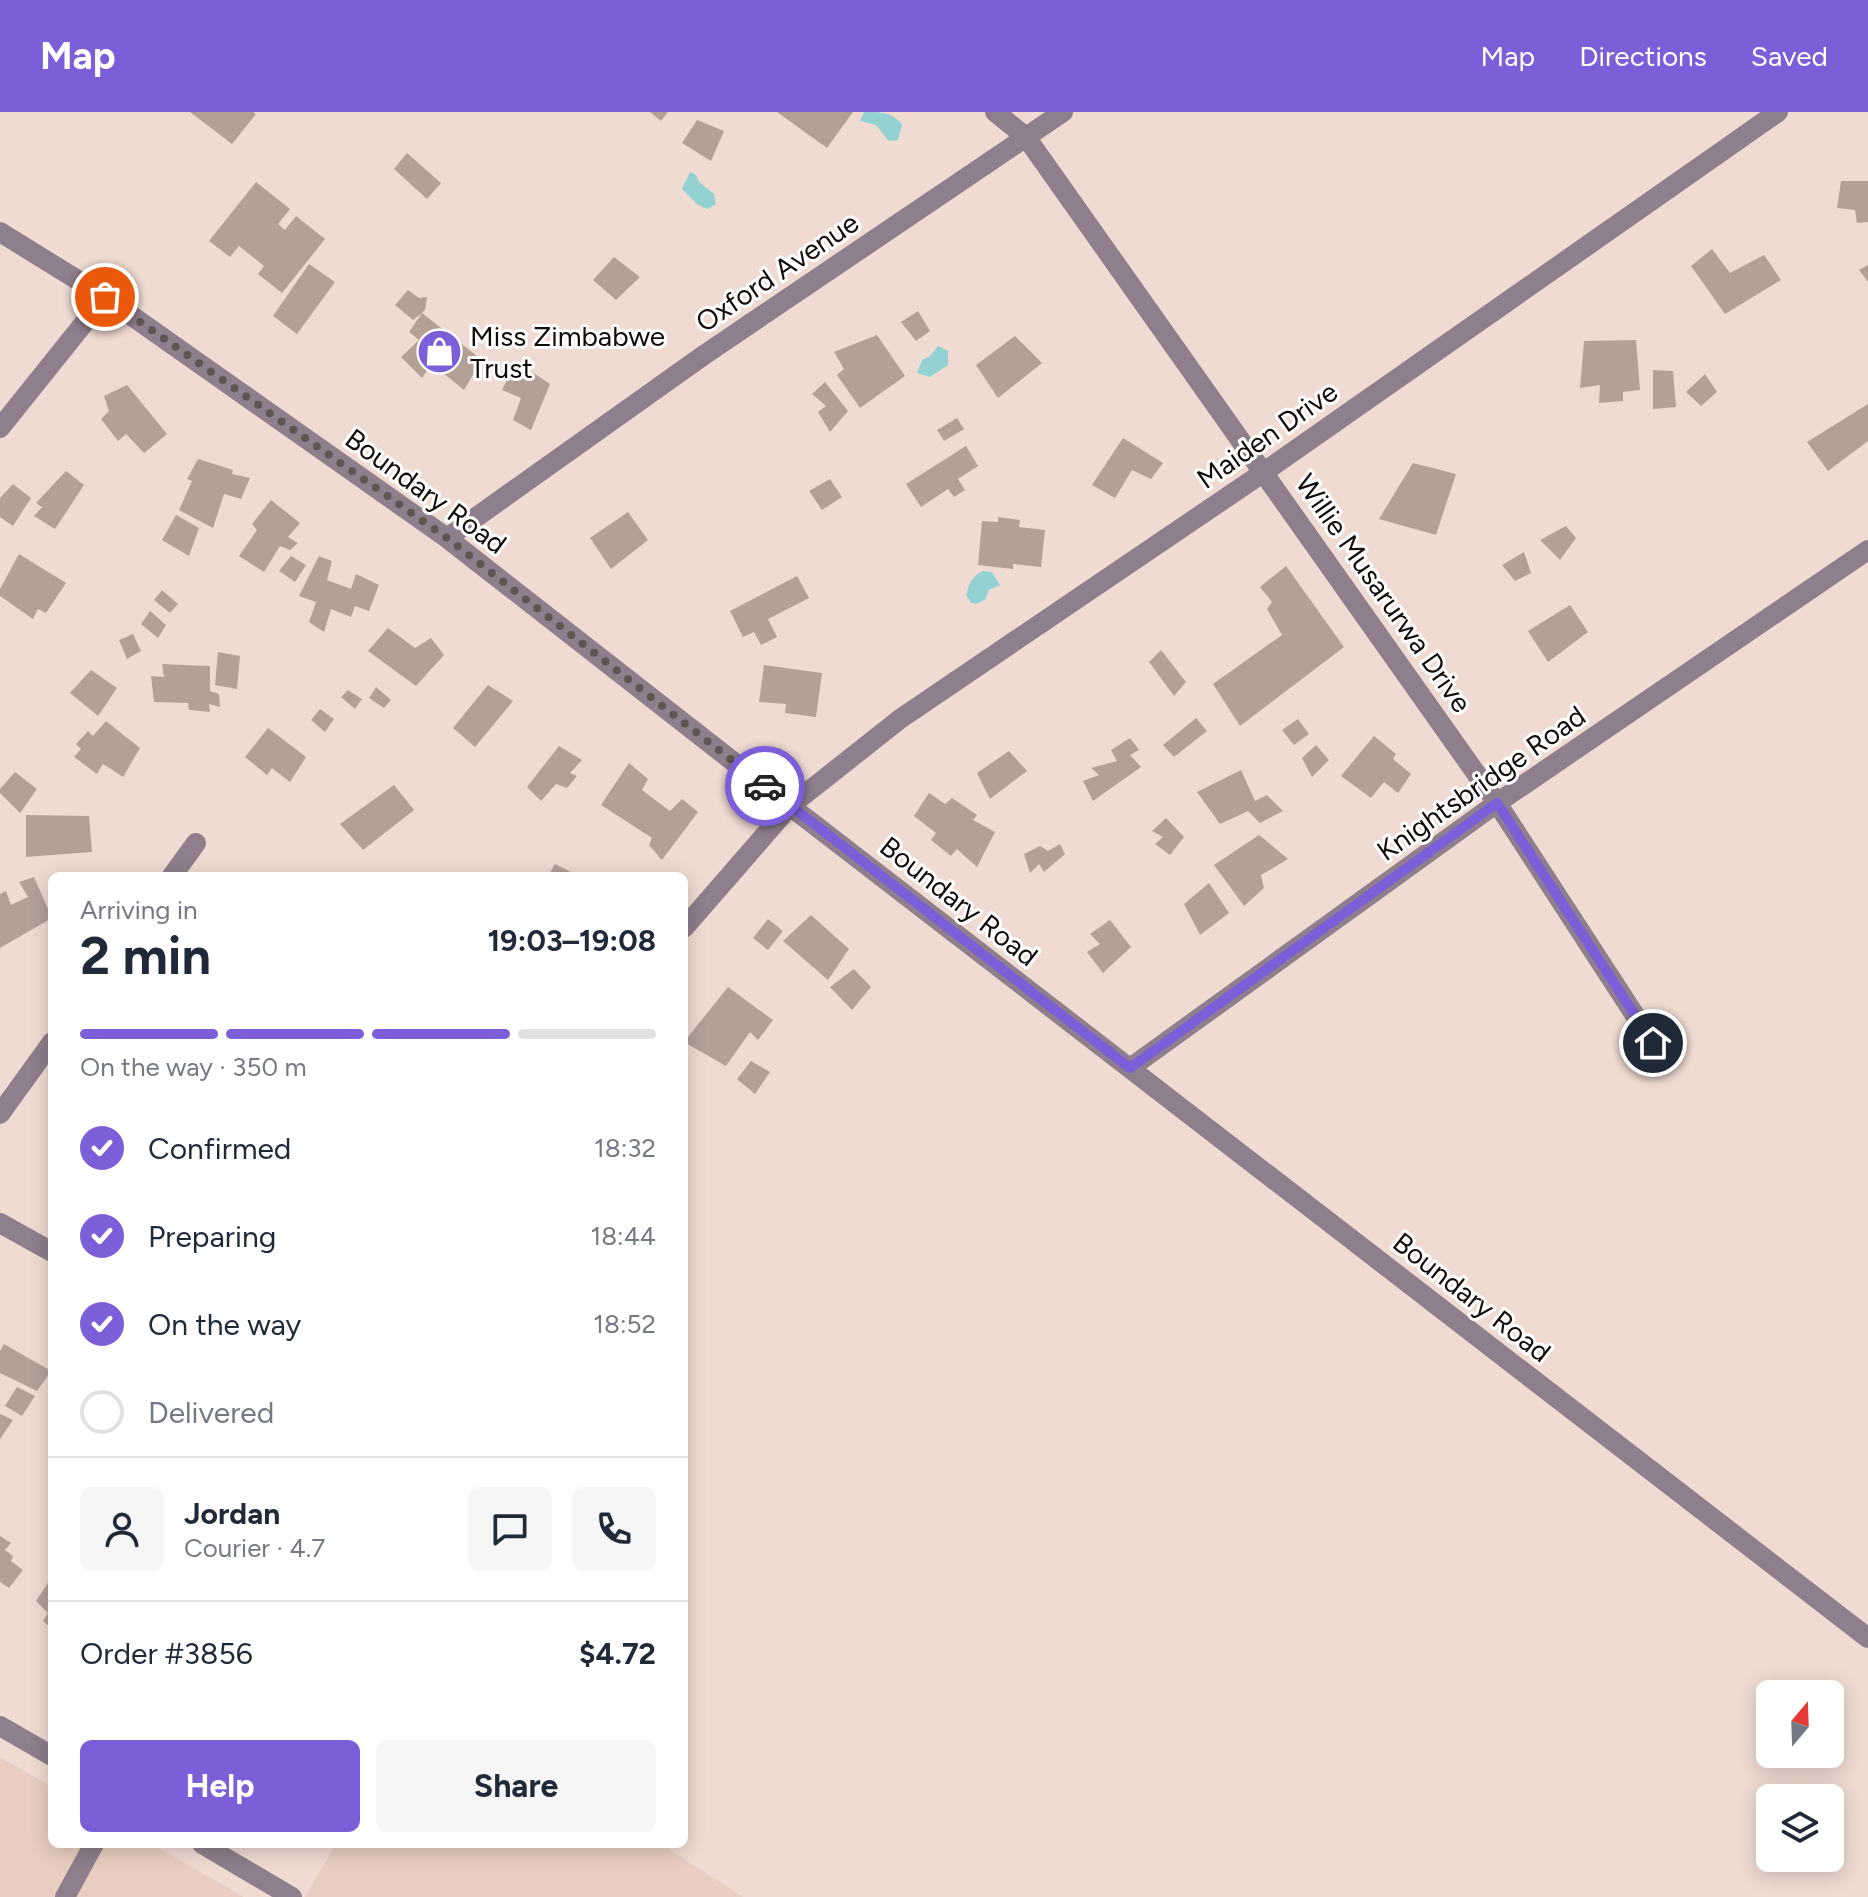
<!DOCTYPE html>
<meta charset="utf-8">
<style>
:root{--surface:#fff;--page:#f6f6f7;--text:#1f2937;--muted:#747a83;--line:#e0e1e3;--accent:#7b5ed8}
body{margin:0;font-family:Figtree,sans-serif;background:var(--page);color:var(--text);height:100vh;display:flex;flex-direction:column;font-size:30px;white-space:nowrap}
*{box-sizing:border-box;margin:0}
p{font-size:26px;color:var(--muted)}
.icon{flex:none;width:44px;height:44px;fill:none;stroke:currentColor;stroke-width:2;stroke-linecap:round;stroke-linejoin:round}
.map{position:relative;flex:1;overflow:hidden}
.drawer{position:absolute;left:48px;top:760px;width:640px;height:976px;display:flex;flex-direction:column;background:var(--surface);border-radius:12px;box-shadow:0 4px 20px #0003}
.drawer>*{flex:none}
.needle{width:52px;rotate:19deg}
.controls{position:absolute;left:1756px;top:1568px;display:grid;gap:16px}
.controls a{display:grid;place-items:center;width:88px;height:88px;border-radius:12px;background:var(--surface);box-shadow:0 4px 20px #0003;font-size:40px}
.pin{position:absolute;display:grid;place-items:center;width:68px;height:68px;color:#fff;margin:-34px;border:4px solid #fff;border-radius:50%;box-shadow:0 2px 8px #0007}
.courier{position:absolute;display:grid;place-items:center;width:80px;height:80px;margin:-40px;border:6px solid #7b5ed8;border-radius:50%;background:#fff;color:#222;box-shadow:0 2px 10px #0007}
.summary em{font-style:normal;font-weight:700}
.summary div{display:flex;flex-direction:column-reverse}
.summary{display:flex;align-items:center;justify-content:space-between;height:136px;padding:0 32px}
h1{font-size:52px;font-weight:700;line-height:60px}
.bar{display:grid;grid-template-columns:repeat(4,1fr);gap:12px 8px;align-content:center;height:96px;padding:0 32px}
.bar i{height:10px;border-radius:6px;background:var(--line)}
.bar .active{background:var(--accent)}
.bar p{grid-column:span 4}
.line{display:flex;align-items:center;gap:20px;padding:0 32px;border-top:2px solid var(--line)}
.line div{flex:1}
.round{display:grid;place-items:center;flex:none;width:84px;height:84px;border-radius:12px;background:var(--page)}
ol{padding:0 32px;list-style:none}
li{display:flex;align-items:center;gap:24px;height:88px}
li p{margin-inline-start:auto}
li .icon{padding:8px;border-radius:50%;background:var(--accent);color:#fff;stroke-width:4}
li:last-child{color:var(--muted)}
li i{width:44px;height:44px;border:4px solid var(--line);border-radius:50%}
.button{display:flex;gap:16px;margin-top:auto;padding:16px 32px}
.button a{flex:1;height:92px;border-radius:12px;background:var(--accent);color:#fff;font-size:32px;font-weight:700;line-height:92px;text-align:center}
.button a+a{background:var(--page);color:var(--text)}
header{display:flex;align-items:center;gap:48px;box-sizing:border-box;height:112px;padding:0 40px;background:var(--accent);color:#fff}
header strong{font-size:38px}
nav{display:flex;gap:44px;margin-inline-start:auto;font-size:28px}
.map>svg:first-child{display:block}
.built{fill:#e8cec0}
.water{fill:#93d1d3}
.building{fill:#b3a198}
.lines{fill:none;stroke-linecap:round;stroke-linejoin:round}
.minor{stroke:#8f7e8c;stroke-width:20}
.done{stroke:#605550;stroke-width:8;stroke-dasharray:0 14.4}
.route{stroke:#7b5ed8;stroke-width:10}
.labels{text-anchor:middle;stroke-width:6;stroke-linejoin:round;paint-order:stroke}
.street-label{font-size:28px;fill:#130d0a;stroke:#fff}
.poi-label{font-size:28px;fill:#130d0a;stroke:#fff;text-anchor:start}
</style>
<header>
<strong>Map</strong>
<nav><a>Map</a><a>Directions</a><a>Saved</a></nav>
</header>
<div class="map">
<svg width="1868" height="1785" viewBox="0 0 1868 1785">
<rect width="100%" height="100%" fill="#efdbd2"/>
<path class="built" d="M 0,1645 L 52,1675 L 52,1732 L 151,1732 L 244,1785 L 0,1785 Z
M 336,1732 L 661,1732 L 743,1785 L 305,1785 Z"/>
<path class="water" d="M 864,0 C 881,0 891,0 902,12 L 898,28 L 889,29 L 876,13 L 860,9 Z
M 690,60 L 696,63 L 699,70 L 714,82 L 716,92 L 707,97 L 697,92 L 682,77 Z
M 938,234 L 948,239 L 948,253 L 930,265 L 917,261 L 922,248 L 929,245 Z
M 983,459 L 992,460 L 1000,473 L 989,478 L 985,488 L 976,492 L 971,491 L 966,483 C 969,472 972,464 983,459 Z"/>
<path class="building" d="M 190,0 L 253,0 L 256,2 L 232,32 Z
M 650,0 L 668,0 L 661,9 Z
M 777,0 L 853,0 L 827,36 Z
M 697,8 L 724,19 L 711,49 L 682,31 Z
M 407,41 L 441,71 L 427,87 L 394,57 Z
M 1841,69 L 1868,69 L 1868,110 L 1857,111 L 1855,98 L 1837,96 Z
M 256,70 L 290,97 L 278,112 L 285,118 L 296,104 L 325,127 L 282,181 L 258,162 L 264,154 L 239,134 L 230,145 L 209,129 Z
M 1712,137 L 1730,161 L 1764,143 L 1781,168 L 1725,202 L 1691,154 Z
M 614,145 L 640,165 L 616,188 L 593,168 Z
M 309,152 L 335,170 L 297,222 L 273,204 Z
M 1868,153 L 1868,170 L 1859,158 Z
M 408,178 L 419,186 L 427,185 L 425,198 L 422,201 L 482,248 L 464,278 L 432,252 L 422,266 L 401,245 L 419,228 L 409,220 L 422,201 L 413,208 L 395,193 Z
M 918,199 L 930,219 L 916,229 L 901,210 Z
M 877,223 L 905,264 L 860,296 L 837,263 L 844,257 L 834,240 Z
M 1015,224 L 1042,251 L 998,286 L 976,253 Z
M 1636,228 L 1640,278 L 1623,280 L 1623,289 L 1599,291 L 1600,273 L 1580,276 L 1584,229 Z
M 512,258 L 525,266 L 529,258 L 550,272 L 531,318 L 513,308 L 521,286 L 502,278 Z
M 1653,258 L 1673,259 L 1676,295 L 1653,297 Z
M 1705,262 L 1717,280 L 1701,294 L 1686,280 Z
M 825,270 L 848,299 L 830,320 L 818,300 L 826,294 L 812,282 Z
M 127,273 L 167,322 L 144,341 L 126,322 L 118,329 L 101,307 L 109,299 L 104,284 Z
M 1868,292 L 1868,329 L 1828,359 L 1807,330 Z
M 957,306 L 964,317 L 944,329 L 937,318 Z
M 1123,326 L 1163,351 L 1151,367 L 1132,358 L 1115,386 L 1092,373 Z
M 966,334 L 978,354 L 958,367 L 965,378 L 954,385 L 948,377 L 921,395 L 906,372 Z
M 198,347 L 233,358 L 232,362 L 250,366 L 241,387 L 224,382 L 213,416 L 179,398 L 192,369 L 187,367 Z
M 1413,351 L 1456,362 L 1436,423 L 1379,407 Z
M 66,359 L 84,373 L 55,417 L 34,404 L 42,395 L 36,391 Z
M 830,367 L 842,385 L 822,398 L 809,379 Z
M 13,372 L 31,386 L 13,414 L 0,405 L 0,386 Z
M 271,388 L 300,411 L 288,425 L 298,431 L 290,438 L 280,434 L 264,460 L 239,444 L 257,418 L 252,412 Z
M 628,400 L 648,428 L 611,457 L 590,426 Z
M 176,403 L 199,416 L 189,444 L 162,428 Z
M 998,405 L 1020,408 L 1019,415 L 1045,418 L 1041,455 L 1013,452 L 1013,457 L 978,453 L 982,409 L 998,410 Z
M 1566,414 L 1576,426 L 1560,448 L 1540,428 Z
M 1524,440 L 1531,461 L 1515,469 L 1502,453 Z
M 19,442 L 66,471 L 46,501 L 38,497 L 33,507 L 0,484 L 0,477 Z
M 291,444 L 306,453 L 295,470 L 279,459 Z
M 319,444 L 332,449 L 327,468 L 351,477 L 356,462 L 379,473 L 369,499 L 355,494 L 351,505 L 331,497 L 324,520 L 309,510 L 316,490 L 299,484 Z
M 1286,454 L 1344,535 L 1240,614 L 1213,572 L 1282,523 L 1267,497 L 1272,490 L 1260,475 Z
M 797,464 L 809,486 L 768,507 L 777,525 L 761,533 L 754,520 L 743,525 L 730,499 Z
M 162,478 L 178,492 L 170,501 L 154,488 Z
M 1570,493 L 1588,520 L 1548,550 L 1528,519 Z
M 150,499 L 166,513 L 158,526 L 141,512 Z
M 388,516 L 415,536 L 431,526 L 444,543 L 416,574 L 368,539 Z
M 133,522 L 141,539 L 127,547 L 119,528 Z
M 1161,538 L 1186,570 L 1174,584 L 1149,550 Z
M 218,540 L 240,544 L 237,577 L 215,573 Z
M 162,552 L 210,554 L 210,579 L 219,582 L 220,595 L 209,592 L 210,600 L 189,598 L 188,591 L 154,590 L 151,564 L 164,565 Z
M 764,553 L 822,561 L 816,605 L 785,601 L 786,592 L 759,590 Z
M 91,558 L 117,576 L 98,604 L 70,581 Z
M 488,573 L 513,589 L 475,635 L 453,616 Z
M 376,575 L 391,588 L 384,596 L 369,586 Z
M 348,578 L 362,587 L 355,597 L 341,585 Z
M 320,597 L 334,607 L 325,620 L 311,608 Z
M 1196,606 L 1207,619 L 1174,645 L 1163,633 Z
M 1298,607 L 1309,622 L 1294,633 L 1282,618 Z
M 106,609 L 140,636 L 123,665 L 103,652 L 97,662 L 74,645 L 81,637 L 76,632 L 88,619 L 93,624 Z
M 268,616 L 306,645 L 290,670 L 272,656 L 267,663 L 245,645 Z
M 1374,624 L 1396,642 L 1393,647 L 1411,662 L 1398,681 L 1384,670 L 1371,686 L 1341,664 Z
M 1130,626 L 1139,638 L 1130,643 L 1141,655 L 1093,689 L 1083,669 L 1099,663 L 1091,656 L 1117,649 L 1111,638 Z
M 1316,633 L 1329,648 L 1312,665 L 1302,646 Z
M 559,634 L 582,648 L 570,661 L 577,664 L 567,676 L 556,672 L 541,689 L 527,675 Z
M 1009,639 L 1027,659 L 990,687 L 977,661 Z
M 629,651 L 648,667 L 642,678 L 670,699 L 682,687 L 698,700 L 662,748 L 649,733 L 652,726 L 601,693 Z
M 1241,658 L 1255,689 L 1267,683 L 1283,699 L 1260,711 L 1248,699 L 1220,712 L 1197,680 Z
M 15,660 L 37,677 L 20,701 L 0,681 L 0,677 Z
M 394,673 L 414,698 L 363,738 L 340,712 Z
M 929,681 L 945,692 L 952,686 L 977,703 L 973,708 L 995,720 L 977,755 L 957,737 L 951,744 L 931,728 L 936,721 L 914,704 Z
M 26,703 L 89,704 L 92,740 L 26,745 Z
M 1166,706 L 1184,725 L 1170,743 L 1155,732 L 1163,725 L 1152,719 Z
M 1259,723 L 1288,747 L 1261,763 L 1264,776 L 1244,794 L 1214,753 Z
M 1060,732 L 1065,742 L 1044,760 L 1039,752 L 1030,761 L 1024,742 L 1040,734 L 1048,739 Z
M 555,752 L 579,764 L 548,764 Z
M 34,765 L 52,806 L 0,836 L 0,782 L 6,779 L 11,793 L 28,785 L 19,770 Z
M 1209,771 L 1229,801 L 1200,823 L 1184,792 Z
M 811,803 L 849,837 L 828,868 L 783,829 Z
M 768,807 L 783,819 L 768,838 L 753,826 Z
M 1110,808 L 1131,835 L 1103,861 L 1087,840 L 1100,832 L 1090,822 Z
M 854,857 L 871,875 L 852,898 L 830,875 Z
M 728,875 L 773,908 L 758,928 L 750,920 L 726,954 L 684,930 Z
M 751,949 L 770,960 L 755,982 L 737,967 Z
M 4,1232 L 51,1259 L 37,1279 L 0,1261 L 0,1239 Z
M 17,1275 L 35,1284 L 22,1304 L 5,1294 Z
M 0,1302 L 13,1308 L 0,1327 Z
M 0,1424 L 11,1431 L 5,1438 L 13,1444 L 11,1449 L 23,1458 L 9,1476 L 0,1470 Z
M 52,1465 L 52,1517 L 43,1509 L 48,1501 L 36,1489 Z"/>
<g class="lines">
<path class="minor" d="M 995,0 L 1026,25 L 1497,691 L 1653,931
M 0,120 L 105,185 L 447,426 L 790,694 L 1868,1526
M 0,316 L 105,185
M 447,426 L 704,243 L 1063,0
M 172,764 L 196,731
M 684,816 L 790,694 L 900,607 L 1264,360 L 1778,0
M 1130,956 L 1497,691 L 1868,438
M 0,1002 L 52,930
M 0,1111 L 52,1140
M 0,1614 L 52,1644
M 202,1732 L 292,1785
M 65,1785 L 94,1732"/>
</g>
<g class="lines">
<path class="done" d="M 105,185 L 447,426 L 765,674"/>
<path class="route" d="M 765,674 L 1130,956 L 1497,691 L 1653,931"/>
</g>
<defs>
<symbol id="shop-disc" viewBox="-11 -11 22 22"><circle r="9.5" fill="#7b5ed8" stroke="#fff"/><path d="M-5-2.5h2.3a2.7 3.5 0 0 1 5.4 0H5L5.5 6h-11ZM-1.5-2.5h3a1.5 2.3 0 0 0-3 0Z" fill="#fff"/></symbol>
</defs>
<g fill-rule="evenodd">
<use href="#shop-disc" x="414" y="214" width="51" height="51"/>
</g>
<g class="labels">
<g class="street-label">
<text transform="translate(777 160) rotate(-34)" y="10">Oxford Avenue</text>
<text transform="translate(1267 323) rotate(-35)" y="10">Maiden Drive</text>
<text transform="translate(426 379) rotate(36)" y="10">Boundary Road</text>
<text transform="translate(1384 481) rotate(55)" y="10">Willie Musarurwa Drive</text>
<text transform="translate(1481 671) rotate(-35)" y="10">Knightsbridge Road</text>
<text transform="translate(959 789) rotate(38)" y="10">Boundary Road</text>
<text transform="translate(1472 1185) rotate(38)" y="10">Boundary Road</text>
</g>
<g class="poi-label">
<text x="470" y="234">Miss Zimbabwe<tspan x="470" dy="32">Trust</tspan></text>
</g>
</g>
</svg>
<div class="controls">
<a><svg class="needle" viewBox="-14 -14 28 28"><path d="M0-13l5 13h-10z" fill="#e53935"/><path d="M0 13l5-13h-10z" fill="#747a83"/></svg></a>
<a><svg class="icon" aria-label="layers" viewBox="0 0 24 24"><path d="M12 4l9 5-9 5-9-5zM3 14l9 5 9-5"/></svg></a>
</div>
<div class="pin" style="left:105px;top:185px;background:#ea580c"><svg class="icon" aria-label="bag" viewBox="0 0 24 24"><path d="M5 8h14l-1 12H6zM9 8a3 3 0 0 1 6 0"/></svg></div>
<div class="pin" style="left:1653px;top:931px;background:#1f2937"><svg class="icon" aria-label="home" viewBox="0 0 24 24"><path d="M3 11l9-7 9 7M6 9v11h12V9"/></svg></div>
<div class="courier" style="left:765px;top:674px"><svg class="icon" aria-label="car" viewBox="0 0 24 24"><path d="M5 17H2v-5l4-1 3-4h7l3 4 3 1v5h-3M9 17h6M6 11h13"/><circle cx="7" cy="17" r="2"/><circle cx="17" cy="17" r="2"/></svg></div>
<section class="drawer">
<div class="summary"><div><h1>2 min</h1><p>Arriving in</p></div><em>19:03–19:08</em></div>
<div class="bar"><i class="active"></i><i class="active"></i><i class="active"></i><i></i><p>On the way · 350 m</p></div>
<ol>
<li><svg class="icon" aria-label="check" viewBox="0 0 24 24"><path d="M5 12l5 5 9-10"/></svg>Confirmed<p>18:32</p></li>
<li><svg class="icon" aria-label="check" viewBox="0 0 24 24"><path d="M5 12l5 5 9-10"/></svg>Preparing<p>18:44</p></li>
<li><svg class="icon" aria-label="check" viewBox="0 0 24 24"><path d="M5 12l5 5 9-10"/></svg>On the way<p>18:52</p></li>
<li><i></i>Delivered</li>
</ol>
<div class="line" style="height:144px"><a class="round"><svg class="icon" aria-label="person" viewBox="0 0 24 24"><circle cx="12" cy="8" r="4"/><path d="M4 21q1-7 8-7t8 7"/></svg></a><div><b>Jordan</b><p>Courier · 4.7</p></div><a class="round"><svg class="icon" aria-label="chat" viewBox="0 0 24 24"><path d="M4 5h16v11H9l-5 4z"/></svg></a><a class="round"><svg class="icon" aria-label="phone" viewBox="0 0 24 24"><path d="M5 4h4l2 5-3 2q2 4 5 5l2-3 5 2v4C11 20 4 13 5 4z"/></svg></a></div>
<div class="line" style="height:104px"><div>Order #3856</div><b>$4.72</b></div>
<div class="button"><a>Help</a><a>Share</a></div>
</section>
</div>
